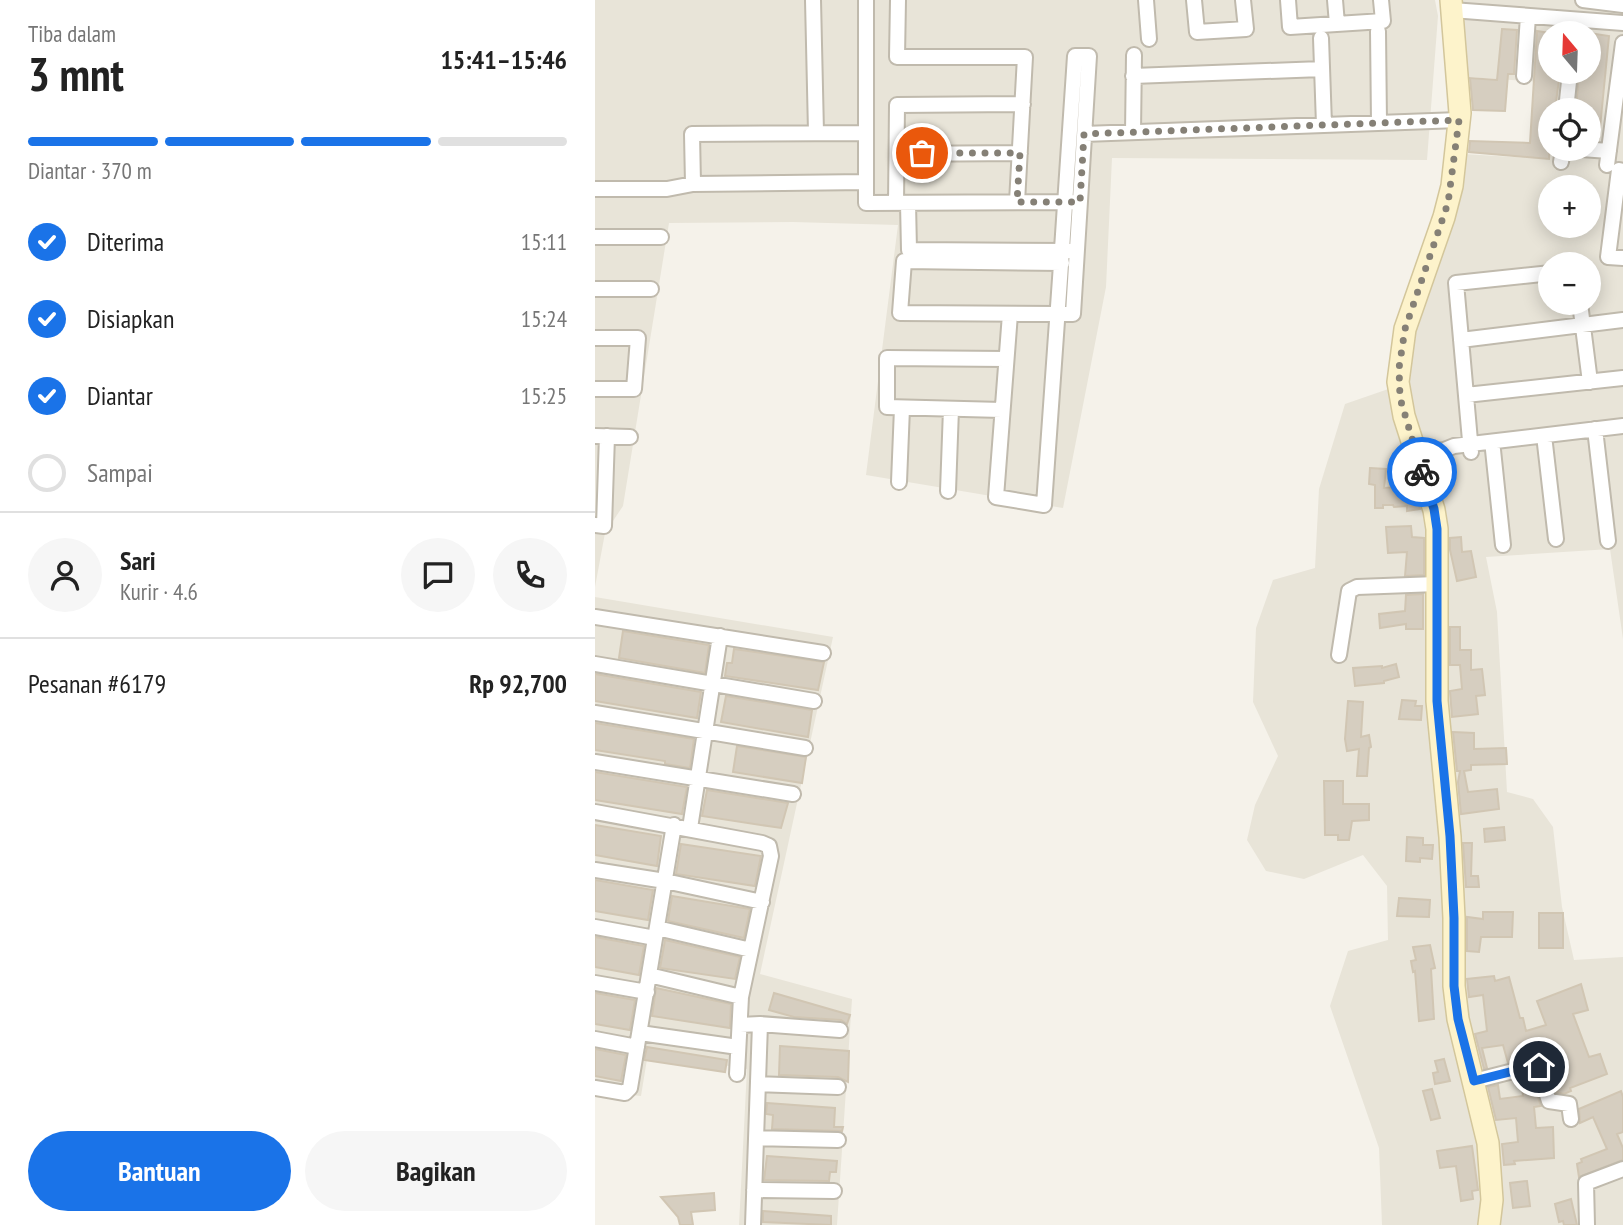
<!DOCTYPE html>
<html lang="id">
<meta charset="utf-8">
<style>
:root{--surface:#fff;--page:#f6f6f6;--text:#222;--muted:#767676;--line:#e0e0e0;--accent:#1a73e8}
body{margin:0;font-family:"PT Sans Narrow",sans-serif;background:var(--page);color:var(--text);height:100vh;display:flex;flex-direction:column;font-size:26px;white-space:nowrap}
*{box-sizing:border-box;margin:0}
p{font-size:23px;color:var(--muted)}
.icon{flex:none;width:38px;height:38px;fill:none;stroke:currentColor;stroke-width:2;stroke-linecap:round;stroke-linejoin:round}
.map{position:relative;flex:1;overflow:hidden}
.drawer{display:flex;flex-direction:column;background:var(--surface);width:595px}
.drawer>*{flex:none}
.needle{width:46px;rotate:341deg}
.buttons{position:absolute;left:943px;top:21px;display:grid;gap:14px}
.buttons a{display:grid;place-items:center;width:63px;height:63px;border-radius:50%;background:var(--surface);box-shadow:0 4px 18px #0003;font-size:35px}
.pin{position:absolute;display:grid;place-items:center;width:60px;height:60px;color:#fff;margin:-30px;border:4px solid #fff;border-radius:50%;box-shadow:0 2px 7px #0007}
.courier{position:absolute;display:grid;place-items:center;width:70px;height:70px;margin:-35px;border:5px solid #1a73e8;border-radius:50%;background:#fff;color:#222;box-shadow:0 2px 9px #0007}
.summary em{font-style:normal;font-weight:700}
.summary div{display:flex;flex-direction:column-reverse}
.summary{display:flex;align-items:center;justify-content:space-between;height:119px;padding:0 28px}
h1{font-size:46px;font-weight:700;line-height:52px}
.bar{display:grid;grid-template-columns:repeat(4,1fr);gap:10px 7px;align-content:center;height:84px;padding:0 28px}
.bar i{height:9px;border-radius:5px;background:var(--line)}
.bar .selected{background:var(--accent)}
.bar p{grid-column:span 4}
.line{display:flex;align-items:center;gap:18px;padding:0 28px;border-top:2px solid var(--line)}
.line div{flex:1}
.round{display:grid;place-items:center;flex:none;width:74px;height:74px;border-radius:37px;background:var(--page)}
ol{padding:0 28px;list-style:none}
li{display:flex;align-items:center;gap:21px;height:77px}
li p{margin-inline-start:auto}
li .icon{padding:7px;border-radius:50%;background:var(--accent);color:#fff;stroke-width:4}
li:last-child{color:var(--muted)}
li i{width:38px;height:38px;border:4px solid var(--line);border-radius:50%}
.primary-button{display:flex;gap:14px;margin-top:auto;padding:14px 28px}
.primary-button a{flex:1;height:80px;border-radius:42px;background:var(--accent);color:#fff;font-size:28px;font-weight:700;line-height:80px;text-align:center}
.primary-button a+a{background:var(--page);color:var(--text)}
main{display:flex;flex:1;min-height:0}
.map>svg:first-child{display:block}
.residential{fill:#e8e4d8;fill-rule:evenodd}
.building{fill:#d6cec0;stroke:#d1c6b3;stroke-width:2}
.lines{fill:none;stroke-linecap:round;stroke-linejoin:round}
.street-casing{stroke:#c0baad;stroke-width:18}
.secondary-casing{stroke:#d3c69b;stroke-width:24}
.street{stroke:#fff;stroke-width:14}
.secondary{stroke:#fdf3cb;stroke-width:21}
.done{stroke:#858076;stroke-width:7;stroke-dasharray:0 12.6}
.route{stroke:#1a73e8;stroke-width:9}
</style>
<main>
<section class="drawer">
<div class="summary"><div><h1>3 mnt</h1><p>Tiba dalam</p></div><em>15:41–15:46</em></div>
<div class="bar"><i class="selected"></i><i class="selected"></i><i class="selected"></i><i></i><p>Diantar · 370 m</p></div>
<ol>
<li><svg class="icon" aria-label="check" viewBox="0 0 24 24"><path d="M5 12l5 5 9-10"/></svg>Diterima<p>15:11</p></li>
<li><svg class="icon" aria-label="check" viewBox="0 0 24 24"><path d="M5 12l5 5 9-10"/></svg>Disiapkan<p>15:24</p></li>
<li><svg class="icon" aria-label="check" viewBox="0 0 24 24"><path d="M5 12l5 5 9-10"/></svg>Diantar<p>15:25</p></li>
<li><i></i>Sampai</li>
</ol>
<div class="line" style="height:126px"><a class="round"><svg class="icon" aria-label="person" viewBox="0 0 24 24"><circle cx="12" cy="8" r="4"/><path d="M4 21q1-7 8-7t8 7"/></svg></a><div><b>Sari</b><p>Kurir · 4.6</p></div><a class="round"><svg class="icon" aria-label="chat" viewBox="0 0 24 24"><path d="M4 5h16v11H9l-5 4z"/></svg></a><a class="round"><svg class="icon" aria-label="phone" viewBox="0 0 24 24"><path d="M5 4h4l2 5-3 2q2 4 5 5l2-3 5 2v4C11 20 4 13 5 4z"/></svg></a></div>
<div class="line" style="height:91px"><div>Pesanan #6179</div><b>Rp 92,700</b></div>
<div class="primary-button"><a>Bantuan</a><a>Bagikan</a></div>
</section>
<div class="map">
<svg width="1028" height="1225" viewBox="0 0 1028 1225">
<rect width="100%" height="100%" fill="#f5f2ea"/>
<path class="residential" d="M 0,0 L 840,0 L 843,16 L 832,160 L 517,158 L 511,287 L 468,508 L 271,475 L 303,225 L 198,222 L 74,223 L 28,506 L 10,533 L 0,587 Z
M 866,0 L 1028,0 L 1028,639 L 1015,549 L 891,557 L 902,612 L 912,792 L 938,799 L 958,827 L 967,907 L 979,960 L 1028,957 L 1028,1225 L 787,1225 L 784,1148 L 735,1006 L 753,951 L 793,940 L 792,886 L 768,855 L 709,879 L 671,871 L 652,840 L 660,805 L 683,756 L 658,702 L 661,628 L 678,580 L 720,568 L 724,489 L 750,404 L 802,386 L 868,154 L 937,158 L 946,82 L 873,77 ZM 956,33 L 994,33 L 994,72 L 956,72 ZM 956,110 L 994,110 L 994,149 L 956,149 ZM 956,187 L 994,187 L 994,226 L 956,226 ZM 956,264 L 994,264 L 994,303 L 956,303 Z
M 0,597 L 238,637 L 165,974 L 257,999 L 242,1225 L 144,1225 L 152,1069 L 53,1053 L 46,1096 L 0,1091 Z"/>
<path class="building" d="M 907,29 L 922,30 L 919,74 L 913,74 L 910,111 L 878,110 L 875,78 L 902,80 Z
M 942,31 L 956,33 L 956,72 L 965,72 L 960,110 L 956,110 L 954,159 L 874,152 L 875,141 L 935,143 Z
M 994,33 L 1014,36 L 1004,138 L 994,137 L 994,110 L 981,110 L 984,72 L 994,72 Z
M 775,468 L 791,469 L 789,488 L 818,486 L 825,509 L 812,511 L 812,506 L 799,507 L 798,505 L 788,505 L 788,508 L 780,508 L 780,485 L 774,484 Z
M 816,526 L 817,537 L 829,538 L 829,575 L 810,576 L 812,552 L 793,553 L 791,527 Z
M 866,537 L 867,552 L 876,551 L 881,577 L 862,581 L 855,550 L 855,538 Z
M 828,594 L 828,629 L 811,629 L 811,624 L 785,628 L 784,614 L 810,611 L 811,595 Z
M 855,627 L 865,627 L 865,650 L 876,650 L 876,670 L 887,669 L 890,695 L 881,696 L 883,714 L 857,717 L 855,691 L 867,689 L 865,665 L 855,665 Z
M 28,631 L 114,645 L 110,673 L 24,658 Z
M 139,649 L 229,662 L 223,690 L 130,676 L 132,663 L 137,663 Z
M 801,664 L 804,677 L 789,681 L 789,683 L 760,686 L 758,668 L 787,666 L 787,668 Z
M 0,674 L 106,692 L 102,718 L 0,701 Z
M 131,696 L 217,710 L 213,737 L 126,722 Z
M 807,700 L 821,701 L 820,706 L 827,706 L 826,720 L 804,719 Z
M 753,701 L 768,702 L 766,737 L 774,735 L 776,747 L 774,748 L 772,776 L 762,776 L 764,749 L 752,751 L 750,739 Z
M 0,723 L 99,739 L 95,768 L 70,764 L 70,761 L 0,750 Z
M 858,732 L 879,733 L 879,749 L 911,748 L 912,764 L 876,765 L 876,770 L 869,771 L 873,792 L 902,789 L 904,809 L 866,814 L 863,782 L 865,771 L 862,771 Z
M 142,746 L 211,757 L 207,783 L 138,772 Z
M 0,772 L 92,787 L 87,814 L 0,800 Z
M 729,781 L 748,781 L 748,804 L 774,804 L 774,820 L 757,821 L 754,840 L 743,840 L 743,835 L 730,835 Z
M 112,790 L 193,803 L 186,828 L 107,816 Z
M 0,825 L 66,836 L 62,866 L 0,855 Z
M 909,827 L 910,840 L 890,842 L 889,829 Z
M 812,837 L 828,838 L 828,845 L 838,845 L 837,859 L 825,858 L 825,862 L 811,861 Z
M 868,843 L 877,843 L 876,876 L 883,876 L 884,887 L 871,887 Z
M 86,844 L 166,856 L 160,886 L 81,874 Z
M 0,880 L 58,890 L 53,920 L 0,911 Z
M 77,896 L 155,909 L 149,938 L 73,921 Z
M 804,898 L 835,900 L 834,917 L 802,916 Z
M 888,912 L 918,912 L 917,937 L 886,937 L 884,952 L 872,951 L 872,917 L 888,919 Z
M 944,913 L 968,913 L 968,948 L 944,948 Z
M 0,937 L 49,946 L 44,975 L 0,967 Z
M 70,940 L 145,957 L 140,979 L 65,968 Z
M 835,945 L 840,968 L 836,969 L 839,1019 L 824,1021 L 820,971 L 818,972 L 816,961 L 821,960 L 818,947 Z
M 899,976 L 900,981 L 914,977 L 925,1018 L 928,1018 L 931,1031 L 951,1025 L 942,1001 L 986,984 L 993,1010 L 978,1014 L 994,1057 L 1005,1054 L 1012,1074 L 975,1088 L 976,1091 L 969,1094 L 961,1092 L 948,1058 L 940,1056 L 913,1063 L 908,1045 L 887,1048 L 892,1068 L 889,1069 L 880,1034 L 892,1031 L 888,995 L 874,997 L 872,979 Z
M 61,988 L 136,1004 L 135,1028 L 57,1016 Z
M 0,993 L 40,1000 L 35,1030 L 0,1024 Z
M 179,993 L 255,1015 L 252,1024 L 246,1020 L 199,1017 L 174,1010 Z
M 185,1046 L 254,1051 L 253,1082 L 243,1077 L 184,1075 Z
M 52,1047 L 132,1060 L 130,1072 L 49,1060 Z
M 0,1049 L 31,1055 L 26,1081 L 0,1076 Z
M 849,1059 L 855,1081 L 840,1084 L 838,1073 L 843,1072 L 840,1061 Z
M 936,1077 L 946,1106 L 939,1107 L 941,1128 L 958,1127 L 959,1158 L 919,1161 L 920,1164 L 909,1165 L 907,1144 L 923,1142 L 921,1118 L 901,1120 L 893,1087 L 903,1085 L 905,1099 L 928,1096 L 926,1079 Z
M 837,1089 L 845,1118 L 836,1120 L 828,1091 Z
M 1026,1091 L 1028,1097 L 1028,1132 L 1022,1134 L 1028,1148 L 1028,1160 L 984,1177 L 982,1164 L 987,1162 L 986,1159 L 1012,1149 L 998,1117 L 985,1123 L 984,1109 Z
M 172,1103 L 240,1108 L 239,1127 L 248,1127 L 247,1131 L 177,1129 L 178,1115 L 171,1114 Z
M 877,1146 L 883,1190 L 877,1191 L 878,1199 L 866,1201 L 861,1166 L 845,1168 L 842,1151 Z
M 172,1156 L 242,1161 L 241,1172 L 235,1172 L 234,1181 L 169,1180 Z
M 932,1181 L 935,1206 L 918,1208 L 915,1183 Z
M 119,1193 L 120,1210 L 96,1212 L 98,1225 L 85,1225 L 83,1217 L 66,1197 Z
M 976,1199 L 982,1225 L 969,1225 L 968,1221 L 964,1222 L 960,1204 Z
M 168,1211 L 236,1216 L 236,1225 L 168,1222 Z"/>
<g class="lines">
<defs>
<path id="street" d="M 218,0 L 221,132
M 271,0 L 271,203 L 480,202
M 303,0 L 302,57 L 430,57 L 422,202
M 551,0 L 554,39
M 599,0 L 602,32 L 651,29 L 648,0
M 693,0 L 695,27 L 788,21 L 786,0
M 740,0 L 742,24
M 988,0 L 1028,5
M 857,10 L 1028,23
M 783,31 L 784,123
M 726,38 L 729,125
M 538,76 L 727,69
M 929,76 L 933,16
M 971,110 L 975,72
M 538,132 L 539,55
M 489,134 L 864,120
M 986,149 L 1014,151
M 302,154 L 425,153
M 966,162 L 968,149
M 1012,165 L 1028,43
M 1028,171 L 1024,170 L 1013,257 L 1028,258
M 98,184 L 97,134 L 271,133
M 0,189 L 72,189 L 98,184 L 271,182
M 301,203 L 302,105 L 428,104
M 313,203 L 314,250 L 477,251
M 0,237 L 66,237
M 0,289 L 56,289
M 985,303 L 995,382
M 415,314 L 401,497 L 449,505 C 460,355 470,206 480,56 L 494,56 L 478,314 L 463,314 L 305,313 L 309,261 L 467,263
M 0,338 L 43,338 L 39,389 L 0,389
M 866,340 L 1028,320
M 871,395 L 1028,378
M 407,410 L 292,407 L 292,358 L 411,359
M 1000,429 L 1013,541
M 0,436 L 35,437
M 950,444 L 961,539
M 898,450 L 908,545
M 876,452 L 861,283 L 956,273
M 821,453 L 849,450 L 859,446 L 1028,426
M 304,482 L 307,408
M 353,491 L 356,409
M 0,525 L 9,526 L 12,436
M 0,617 L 228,653
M 744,655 L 754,591 L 762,587 L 842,584
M 0,664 L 219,701
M 0,713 L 210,748
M 0,762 L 198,794
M 0,812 L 167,843 L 174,846 L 176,856 L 146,997 L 142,1074
M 95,828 L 125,636
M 0,870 L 70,881 L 167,902
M 0,927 L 60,938
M 62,928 L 156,950
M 54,975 L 146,997
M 0,983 L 52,992
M 145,1025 L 165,1024 L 245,1030
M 45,1033 L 143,1047
M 0,1039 L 42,1047
M 879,1081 L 942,1065 L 954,1101 L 974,1104 L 976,1119
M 163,1084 L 243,1087
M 0,1088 L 30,1093 L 35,1088 L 79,825
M 161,1138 L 243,1140
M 159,1190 L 239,1191
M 158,1225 L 165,1024
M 992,1225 L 991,1183 L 1028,1169"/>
<path id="secondary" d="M 856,0 L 865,113 L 857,186 L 849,217 L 810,329 L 803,382 L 809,416 L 839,510 L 842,529 L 842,701 L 855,837 L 859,918 L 859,986 L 863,1019 L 893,1143 L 897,1200 L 894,1225"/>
</defs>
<use href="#street" class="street-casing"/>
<use href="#secondary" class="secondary-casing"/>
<use href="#street" class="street"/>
<use href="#secondary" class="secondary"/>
</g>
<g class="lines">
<path class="done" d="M 327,153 L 425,153 L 422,202 L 485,202 L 489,134 L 864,120 L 853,203 L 810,329 L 804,368 L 805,398 L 827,472"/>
<path class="route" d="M 827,472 L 839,509 L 842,529 L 842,701 L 855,836 L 859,918 L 859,986 L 863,1019 L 879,1081 L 942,1065 L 944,1067"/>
</g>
</svg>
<div class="buttons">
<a><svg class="needle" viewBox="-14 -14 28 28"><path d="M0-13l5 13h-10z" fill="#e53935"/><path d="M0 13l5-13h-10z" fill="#767676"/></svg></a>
<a><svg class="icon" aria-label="locate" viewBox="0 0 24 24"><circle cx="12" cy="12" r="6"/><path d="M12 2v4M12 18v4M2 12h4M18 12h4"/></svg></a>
<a>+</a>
<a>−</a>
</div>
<div class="pin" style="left:327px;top:153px;background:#ea580c"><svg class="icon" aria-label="bag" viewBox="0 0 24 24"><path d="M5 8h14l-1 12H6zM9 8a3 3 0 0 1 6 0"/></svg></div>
<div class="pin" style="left:944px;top:1067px;background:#1f2937"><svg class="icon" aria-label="home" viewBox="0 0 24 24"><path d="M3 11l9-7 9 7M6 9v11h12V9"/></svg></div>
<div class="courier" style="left:827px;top:472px"><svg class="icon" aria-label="bike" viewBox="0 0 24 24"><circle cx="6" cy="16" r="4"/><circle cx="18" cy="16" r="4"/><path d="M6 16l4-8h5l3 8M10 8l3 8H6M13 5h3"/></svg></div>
</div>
</main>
